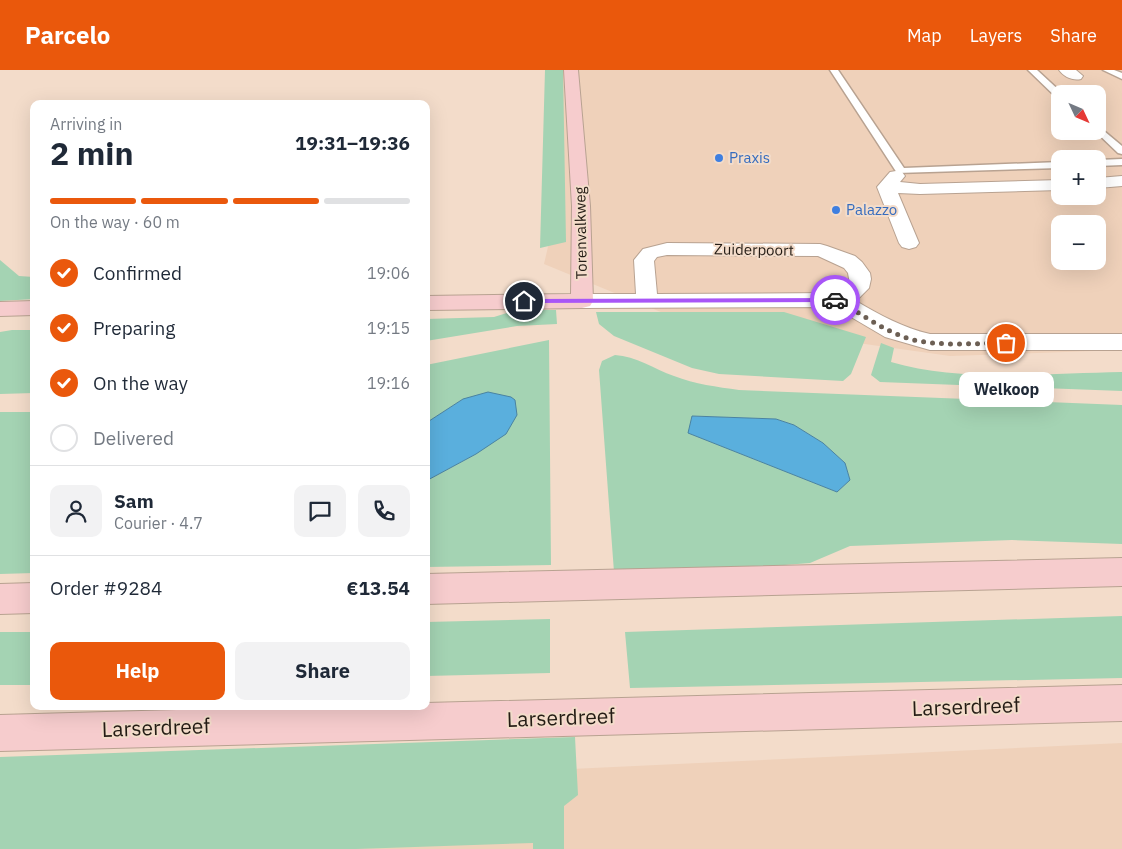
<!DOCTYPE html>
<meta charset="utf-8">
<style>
:root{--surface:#fff;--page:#f2f2f3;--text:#1f2937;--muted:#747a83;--line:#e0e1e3;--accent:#ea580c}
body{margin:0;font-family:"IBM Plex Sans",sans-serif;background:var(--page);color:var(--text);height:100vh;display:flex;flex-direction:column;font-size:19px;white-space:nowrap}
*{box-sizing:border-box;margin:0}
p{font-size:16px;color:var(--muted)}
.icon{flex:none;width:28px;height:28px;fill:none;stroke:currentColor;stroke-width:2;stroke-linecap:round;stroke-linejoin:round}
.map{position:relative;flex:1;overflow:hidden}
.side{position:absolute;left:30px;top:30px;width:400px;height:610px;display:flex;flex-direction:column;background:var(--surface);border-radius:10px;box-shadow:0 5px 20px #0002}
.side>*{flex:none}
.needle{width:32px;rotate:134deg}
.controls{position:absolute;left:1051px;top:15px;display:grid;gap:10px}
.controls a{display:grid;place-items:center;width:55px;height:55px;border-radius:10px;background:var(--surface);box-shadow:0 5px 20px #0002;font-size:25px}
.pin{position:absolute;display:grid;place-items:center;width:42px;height:42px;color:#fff;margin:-21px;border:2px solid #fff;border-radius:50%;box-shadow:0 1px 5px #0007}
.courier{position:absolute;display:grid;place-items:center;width:50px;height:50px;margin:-25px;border:4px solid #a855f7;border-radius:50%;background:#fff;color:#222;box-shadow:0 1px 6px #0007}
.bubble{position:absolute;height:35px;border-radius:10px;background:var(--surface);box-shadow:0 5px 20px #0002;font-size:16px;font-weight:800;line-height:35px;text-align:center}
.overview em{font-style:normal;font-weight:800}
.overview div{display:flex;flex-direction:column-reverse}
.overview{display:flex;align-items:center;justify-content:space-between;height:85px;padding:0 20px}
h1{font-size:32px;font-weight:800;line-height:38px}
.bar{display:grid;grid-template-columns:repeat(4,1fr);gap:8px 5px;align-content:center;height:60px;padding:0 20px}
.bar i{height:6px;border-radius:4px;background:var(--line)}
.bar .on{background:var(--accent)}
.bar p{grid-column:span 4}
.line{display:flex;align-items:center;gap:12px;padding:0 20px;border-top:1px solid var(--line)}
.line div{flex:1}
.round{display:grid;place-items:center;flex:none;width:52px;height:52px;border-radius:10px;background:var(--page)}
ol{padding:0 20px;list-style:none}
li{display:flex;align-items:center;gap:15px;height:55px}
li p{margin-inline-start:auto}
li .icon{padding:5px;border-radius:50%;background:var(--accent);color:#fff;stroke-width:4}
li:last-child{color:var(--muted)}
li i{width:28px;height:28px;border:2px solid var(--line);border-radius:50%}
.primary-button{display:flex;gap:10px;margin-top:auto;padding:10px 20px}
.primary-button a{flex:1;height:58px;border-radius:10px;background:var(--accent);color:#fff;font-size:20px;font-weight:800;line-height:58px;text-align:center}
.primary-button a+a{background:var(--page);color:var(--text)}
header{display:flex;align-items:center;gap:30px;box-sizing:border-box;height:70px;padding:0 25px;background:var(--accent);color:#fff}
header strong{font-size:24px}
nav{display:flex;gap:28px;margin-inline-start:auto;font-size:18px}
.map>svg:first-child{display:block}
.built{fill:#efd1ba;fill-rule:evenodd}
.green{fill:#a4d3b3;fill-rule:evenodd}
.water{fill:#5aafdd;stroke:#4a83a1}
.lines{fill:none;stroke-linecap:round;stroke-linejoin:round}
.lane-casing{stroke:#b8a291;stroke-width:3}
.street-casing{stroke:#b8a291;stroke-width:2}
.secondary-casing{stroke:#b8a291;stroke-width:2}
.lane{fill:#fff;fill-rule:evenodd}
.street{fill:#fff;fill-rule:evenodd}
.secondary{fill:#f6cccd;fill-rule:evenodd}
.route{fill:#a855f7}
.done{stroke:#6c5f54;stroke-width:5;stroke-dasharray:0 9}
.shop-dot{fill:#3f7fe0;stroke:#f3dcca;stroke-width:2}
.labels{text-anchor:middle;stroke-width:4;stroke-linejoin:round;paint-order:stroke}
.far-shop-label{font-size:15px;fill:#366cbe;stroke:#f3dcca;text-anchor:start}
.far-street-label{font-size:15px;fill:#241c15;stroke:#f3dcca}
.near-street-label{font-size:21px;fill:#241c15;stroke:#f3dcca}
</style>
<header>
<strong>Parcelo</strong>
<nav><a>Map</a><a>Layers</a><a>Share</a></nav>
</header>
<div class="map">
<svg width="1122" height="779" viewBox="0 0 1122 779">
<rect width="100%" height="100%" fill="#f3dcca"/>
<path class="built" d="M 551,0 L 1122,0 L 1122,280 L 950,286 L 673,247 L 544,194 L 550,168 ZM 1060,24 L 1098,24 L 1098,61 L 1060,61 ZM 1060,89 L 1098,89 L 1098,126 L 1060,126 ZM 1060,154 L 1098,154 L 1098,191 L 1060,191 Z
M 1122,673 L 1122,779 L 0,779 L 0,726 Z"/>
<path class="green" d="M 545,0 L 563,0 L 566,172 L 540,178 Z
M 0,190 L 19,206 L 34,207 L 34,229 L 0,231 Z
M 516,240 L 556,240 L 557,254 L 517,256 L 426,271 L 426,249 L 494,247 Z
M 596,242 L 784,242 L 866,267 L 851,304 L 843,311 L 719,304 L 692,298 L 614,266 L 599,254 Z
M 12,260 L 34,260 L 34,323 L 0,324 L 0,262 Z
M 549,270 L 551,495 L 426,497 L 426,411 L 476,384 L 463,329 L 426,353 L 426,295 Z
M 881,273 L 894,278 L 891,292 C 961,313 1049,303 1122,302 L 1122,321 L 880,312 L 871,305 Z
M 615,285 C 636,286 654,299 674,306 C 695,314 717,317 739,320 L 1122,335 L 1122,474 L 1012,470 L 850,476 L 810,493 L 693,502 L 614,502 L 599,300 L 602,291 ZM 692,346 L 776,349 L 794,355 L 823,373 L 845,393 L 850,410 L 837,422 L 689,363 Z
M 0,342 L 34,342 L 34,503 L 0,504 Z
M 1122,546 L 1122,608 L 630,618 L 625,562 Z
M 550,549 L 550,603 L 426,606 L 426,552 Z
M 0,562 L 34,562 L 34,615 L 0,615 Z
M 575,667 L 578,725 L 564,736 L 564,779 L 533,779 L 533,773 L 356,779 L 0,779 L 0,687 Z"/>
<path class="water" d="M 488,322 L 511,327 L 515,330 L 517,345 L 506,364 L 476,384 L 426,411 L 426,353 L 463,329 Z
M 692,346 L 776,349 L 794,355 L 823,373 L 845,393 L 850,410 L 837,422 L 688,363 Z"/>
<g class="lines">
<defs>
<path id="lane" d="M 830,0 L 838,0 L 904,98 L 1060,92 L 1060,98 L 897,103 Z
M 1028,0 L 1037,0 L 1063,24 L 1060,24 L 1060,29 L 1057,28 Z
M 1103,0 L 1114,0 L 1122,3 L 1122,9 Z
M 1098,56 L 1122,76 L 1122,84 L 1118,83 L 1095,61 L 1098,61 Z
M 1122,89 L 1122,95 L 1098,96 L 1098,90 Z"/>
<path id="street" d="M 1059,0 L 1076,0 L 1083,6 L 1081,9 C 1073,11 1064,7 1059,0 Z
M 896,101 L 902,102 L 905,106 L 900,112 L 920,114 L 1060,110 L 1060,120 L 920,124 L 898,123 L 919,173 L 916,177 L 909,179 L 902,177 L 899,173 L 877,117 L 890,102 Z
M 1122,106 L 1122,116 L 1098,118 L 1098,108 Z
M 667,173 L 820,174 L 827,176 L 855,186 L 862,192 L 870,203 L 871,209 L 869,218 L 856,231 C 880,245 903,258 930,264 L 1122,264 L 1122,280 L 930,280 L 885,267 L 834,237 L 582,238 L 574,236 L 571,231 L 574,226 L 582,224 L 636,224 L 634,190 L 643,179 ZM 667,185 L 818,186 L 844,198 L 848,203 L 850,214 L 837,223 L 657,224 L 654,191 L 657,187 Z"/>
<path id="secondary" d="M 564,0 L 578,0 L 590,136 L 593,231 L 590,236 L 582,238 L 426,240 L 426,226 L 571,224 L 572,136 Z
M 34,231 L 34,245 L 0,246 L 0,232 Z
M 1122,488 L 1122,516 L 426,534 L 426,504 Z
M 34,513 L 34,543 L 0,544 L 0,514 Z
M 1122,615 L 1122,651 L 0,681 L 0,645 L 318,636 L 426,636 L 426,633 Z"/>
</defs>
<use href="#lane" class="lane-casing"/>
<use href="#street" class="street-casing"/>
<use href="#secondary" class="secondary-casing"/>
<use href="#lane" class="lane"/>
<use href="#street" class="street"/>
<use href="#secondary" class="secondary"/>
</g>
<path class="route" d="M 835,228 L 837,229 L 837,232 L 524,233 L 521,231 L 524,229 Z"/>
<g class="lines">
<path class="done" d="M 835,230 L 838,230 C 861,244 884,261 910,269 C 940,277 975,273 1006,273"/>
</g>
<g class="shop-dot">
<circle cx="719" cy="88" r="5"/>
<circle cx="836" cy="140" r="5"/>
</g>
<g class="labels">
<g class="far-shop-label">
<text x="729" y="93">Praxis</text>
<text x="846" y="145">Palazzo</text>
</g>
<g class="far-street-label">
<text transform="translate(581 163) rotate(-91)" y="5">Torenvalkweg</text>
<text transform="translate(754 180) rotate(1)" y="5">Zuiderpoort</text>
</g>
<g class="near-street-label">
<text transform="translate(966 637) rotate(-2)" y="7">Larserdreef</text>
<text transform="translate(561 648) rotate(-2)" y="7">Larserdreef</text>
<text transform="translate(156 658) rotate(-2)" y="7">Larserdreef</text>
</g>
</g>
</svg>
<div class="controls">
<a><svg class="needle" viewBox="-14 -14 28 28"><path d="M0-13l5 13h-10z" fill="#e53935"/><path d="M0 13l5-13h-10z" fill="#747a83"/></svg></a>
<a>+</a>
<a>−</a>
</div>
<div class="pin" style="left:1006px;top:273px;background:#ea580c"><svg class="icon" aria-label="bag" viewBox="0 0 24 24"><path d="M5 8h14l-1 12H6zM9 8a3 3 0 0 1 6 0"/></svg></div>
<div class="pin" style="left:524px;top:231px;background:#1f2937"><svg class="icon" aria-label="home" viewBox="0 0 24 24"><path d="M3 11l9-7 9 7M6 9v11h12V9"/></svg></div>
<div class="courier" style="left:835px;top:230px"><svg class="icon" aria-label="car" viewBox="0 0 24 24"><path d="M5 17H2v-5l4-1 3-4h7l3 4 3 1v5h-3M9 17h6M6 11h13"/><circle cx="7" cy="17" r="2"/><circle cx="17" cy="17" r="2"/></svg></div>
<div class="bubble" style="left:959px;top:302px;width:95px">Welkoop</div>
<section class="side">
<div class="overview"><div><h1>2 min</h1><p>Arriving in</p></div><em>19:31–19:36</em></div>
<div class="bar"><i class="on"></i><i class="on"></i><i class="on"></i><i></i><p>On the way · 60 m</p></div>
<ol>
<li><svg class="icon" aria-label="check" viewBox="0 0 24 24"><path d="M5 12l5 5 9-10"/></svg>Confirmed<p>19:06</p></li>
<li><svg class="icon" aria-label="check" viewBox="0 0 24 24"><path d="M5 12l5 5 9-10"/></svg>Preparing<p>19:15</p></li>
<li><svg class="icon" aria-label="check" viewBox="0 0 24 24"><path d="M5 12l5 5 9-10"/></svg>On the way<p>19:16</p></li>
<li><i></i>Delivered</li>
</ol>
<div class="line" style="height:90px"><a class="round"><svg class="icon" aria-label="person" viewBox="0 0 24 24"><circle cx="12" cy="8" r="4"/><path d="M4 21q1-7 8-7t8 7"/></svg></a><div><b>Sam</b><p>Courier · 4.7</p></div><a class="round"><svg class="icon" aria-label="chat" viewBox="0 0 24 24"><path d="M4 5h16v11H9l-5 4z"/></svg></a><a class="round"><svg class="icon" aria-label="phone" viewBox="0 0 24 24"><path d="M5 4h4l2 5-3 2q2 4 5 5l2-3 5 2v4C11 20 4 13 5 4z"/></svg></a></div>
<div class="line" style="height:65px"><div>Order #9284</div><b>€13.54</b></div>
<div class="primary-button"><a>Help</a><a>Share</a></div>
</section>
</div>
